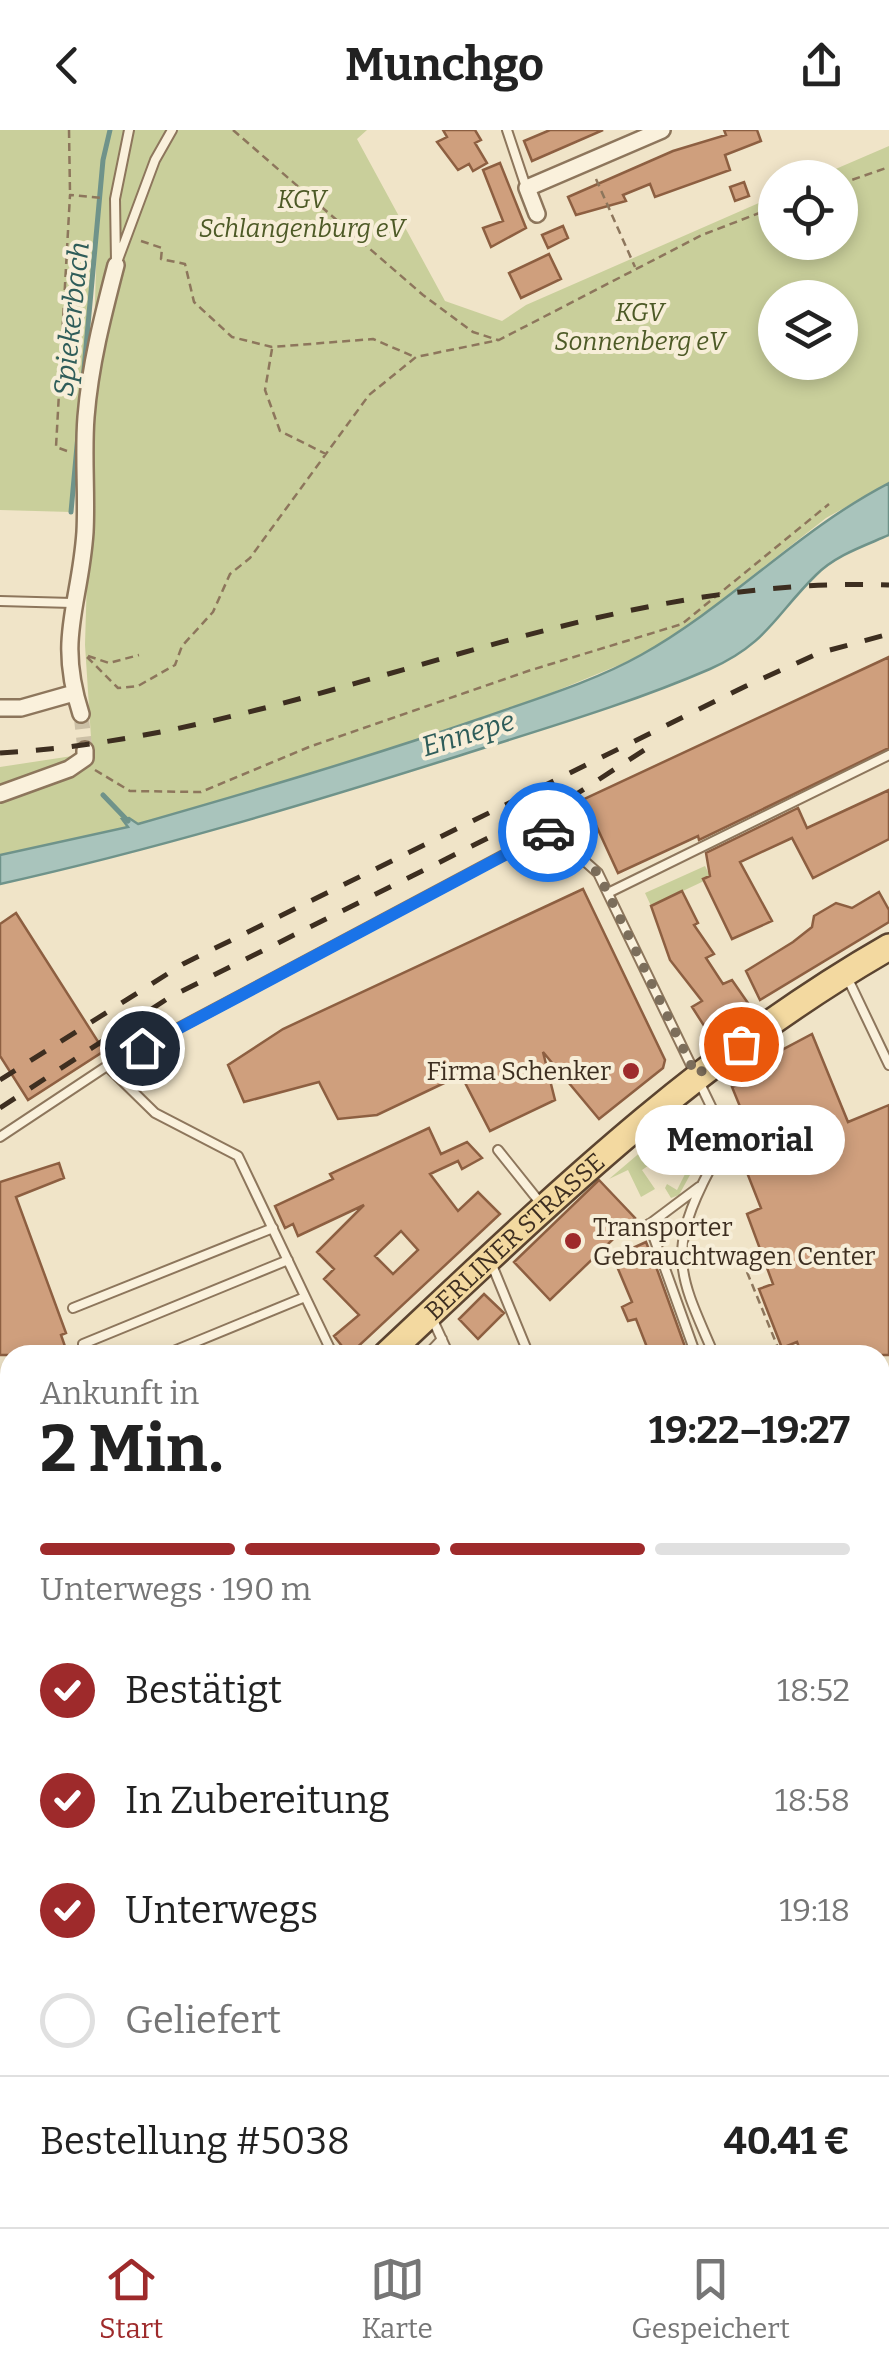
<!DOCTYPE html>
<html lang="de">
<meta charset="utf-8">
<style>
:root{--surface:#fff;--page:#f2f2f2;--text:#222;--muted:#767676;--line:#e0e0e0;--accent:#9e2a2b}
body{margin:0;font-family:Bitter,serif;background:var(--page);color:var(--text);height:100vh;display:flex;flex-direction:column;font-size:38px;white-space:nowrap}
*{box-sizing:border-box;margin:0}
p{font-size:32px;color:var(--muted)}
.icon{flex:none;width:55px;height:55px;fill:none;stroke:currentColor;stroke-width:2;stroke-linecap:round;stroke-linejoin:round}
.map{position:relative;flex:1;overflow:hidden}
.side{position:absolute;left:0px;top:1215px;width:890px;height:882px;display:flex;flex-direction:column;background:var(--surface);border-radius:30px 30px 0 0;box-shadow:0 5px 15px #0003}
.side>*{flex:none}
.tools{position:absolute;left:758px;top:30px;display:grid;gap:20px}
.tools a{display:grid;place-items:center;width:100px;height:100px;border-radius:50%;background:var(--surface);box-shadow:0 5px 15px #0003;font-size:50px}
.pin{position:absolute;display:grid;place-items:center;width:85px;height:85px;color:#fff;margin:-42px;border:5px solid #fff;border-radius:50%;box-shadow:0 2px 10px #0007}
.courier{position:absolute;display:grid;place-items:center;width:100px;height:100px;margin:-50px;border:8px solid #1a73e8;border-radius:50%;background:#fff;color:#222;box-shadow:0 2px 12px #0007}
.bubble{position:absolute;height:70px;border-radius:35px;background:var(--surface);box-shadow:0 5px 15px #0003;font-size:32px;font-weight:700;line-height:70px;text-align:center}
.head em{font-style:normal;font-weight:700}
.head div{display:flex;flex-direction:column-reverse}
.head{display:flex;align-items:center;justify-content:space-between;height:170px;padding:0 40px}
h1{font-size:65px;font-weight:700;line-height:75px}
.bar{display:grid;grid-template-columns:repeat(4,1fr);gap:15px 10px;align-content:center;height:120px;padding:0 40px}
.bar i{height:12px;border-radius:8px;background:var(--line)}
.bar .on{background:var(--accent)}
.bar p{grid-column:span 4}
.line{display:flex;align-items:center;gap:25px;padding:0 40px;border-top:2px solid var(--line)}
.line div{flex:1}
ol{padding:0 40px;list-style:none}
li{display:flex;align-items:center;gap:30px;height:110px}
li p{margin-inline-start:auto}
li .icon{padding:10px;border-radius:50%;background:var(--accent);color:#fff;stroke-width:4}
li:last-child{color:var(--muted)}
li i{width:55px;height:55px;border:5px solid var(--line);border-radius:50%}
header{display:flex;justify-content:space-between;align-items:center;height:130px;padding:0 40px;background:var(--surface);font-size:45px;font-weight:700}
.menu{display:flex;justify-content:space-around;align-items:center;height:140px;border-top:2px solid var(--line);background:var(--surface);font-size:28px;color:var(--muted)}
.menu a{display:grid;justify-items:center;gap:5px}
.menu .on{color:var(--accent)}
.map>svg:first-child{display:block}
.green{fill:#c9cf9b;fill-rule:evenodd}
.water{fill:#a9c4bc;stroke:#6f938a;stroke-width:2.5}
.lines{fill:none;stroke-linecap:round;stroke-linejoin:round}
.stream{stroke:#6f938a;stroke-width:5}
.building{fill:#cf9f7d;stroke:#8d5f41;stroke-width:2.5;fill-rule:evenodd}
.street-tunnel{stroke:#ccc0a6;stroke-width:15;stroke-dasharray:15 8;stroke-linecap:butt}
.lane-casing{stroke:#8d765c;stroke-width:12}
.street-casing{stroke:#8d765c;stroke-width:20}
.secondary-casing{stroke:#6f573f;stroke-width:28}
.primary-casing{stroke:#5b4430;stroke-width:30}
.path{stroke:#8d765c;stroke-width:2.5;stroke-dasharray:8 5;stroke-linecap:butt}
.lane{stroke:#faf1dc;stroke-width:8}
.street{stroke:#faf1dc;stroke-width:15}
.secondary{stroke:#faf1dc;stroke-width:22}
.primary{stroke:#f3d9a0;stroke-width:25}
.rail{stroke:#3d2e20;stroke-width:5;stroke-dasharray:18 18;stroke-linecap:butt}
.done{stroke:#7c6e5b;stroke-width:10;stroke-dasharray:0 18}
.route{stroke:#1a73e8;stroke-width:12}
.poi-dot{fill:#9e2a2b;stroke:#f7eed8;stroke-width:4}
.labels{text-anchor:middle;stroke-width:8;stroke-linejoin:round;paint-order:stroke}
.park-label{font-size:25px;font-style:italic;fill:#4d5a26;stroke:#f7eed8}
.poi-label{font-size:25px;fill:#3d2e20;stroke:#f7eed8;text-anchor:end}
.street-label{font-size:25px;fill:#3d2e20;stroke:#f7eed8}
.water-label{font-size:28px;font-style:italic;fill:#2f5d5a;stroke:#f7eed8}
</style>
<header><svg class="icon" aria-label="back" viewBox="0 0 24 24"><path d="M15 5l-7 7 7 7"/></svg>Munchgo<svg class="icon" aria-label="share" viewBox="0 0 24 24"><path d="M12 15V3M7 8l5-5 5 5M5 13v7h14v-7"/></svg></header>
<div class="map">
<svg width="889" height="2097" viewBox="0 0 889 2097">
<rect width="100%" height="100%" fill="#f0e4c8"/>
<path class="green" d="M 0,0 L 367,0 L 357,9 L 445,171 L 502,191 L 526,175 L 775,66 L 775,112 L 840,112 L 840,48 L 817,47 L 889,16 L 889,353 L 826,388 L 683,500 L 636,528 L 544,566 L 384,622 L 138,694 L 123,690 L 130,697 L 0,725 L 0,637 L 92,623 L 85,515 L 97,103 L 71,382 L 0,380 ZM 775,168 L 840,168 L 840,232 L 775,232 Z
M 705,736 L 710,746 L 704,751 L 651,776 L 645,763 Z
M 689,988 L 699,995 L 696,1034 L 679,1065 L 671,1068 L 665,1058 L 667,1054 L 677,1060 L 691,1032 L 680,1026 L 690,1024 L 689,1019 L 679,1021 L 685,1013 L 678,1010 L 671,1020 L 642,1040 L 655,1059 L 641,1067 L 628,1040 L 609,1049 L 676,992 Z
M 880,1569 L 889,1586 L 889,1665 L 880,1667 Z
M 889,1697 L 889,1774 L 880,1772 L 880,1698 Z
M 10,1924 L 10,1981 L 0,1986 L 0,1929 Z
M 628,2088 L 802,2088 L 765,2097 L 636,2097 Z"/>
<path class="water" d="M 889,353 L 889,405 C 864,416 836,425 816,445 C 776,484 767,514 710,539 C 627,575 539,600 452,628 C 303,675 153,720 0,754 L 0,725 L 128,697 L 122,689 L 129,688 L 138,694 C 253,661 366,628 479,589 C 532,570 591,553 641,525 C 729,476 798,400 889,353 Z"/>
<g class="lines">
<path class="stream" d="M 71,382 L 103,30 L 110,0
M 103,665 L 128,691"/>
</g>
<path class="building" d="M 443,0 L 475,0 L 481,10 L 475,13 L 487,33 L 473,41 L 469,34 L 458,40 L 437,12 L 447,7 Z
M 550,0 L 603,0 L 532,31 L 524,11 Z
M 724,0 L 757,0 L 761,11 L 725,25 L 730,40 L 655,67 L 650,54 L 623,65 L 626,71 L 576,85 L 568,67 L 673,21 L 726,5 Z
M 500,33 L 526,98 L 491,117 L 483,98 L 503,91 L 483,40 Z
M 744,52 L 749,66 L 735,71 L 730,57 Z
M 563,96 L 568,108 L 548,118 L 542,105 Z
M 549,124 L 561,149 L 521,168 L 509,143 Z
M 889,527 L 889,618 L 699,710 L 698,706 L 618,743 L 584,669 Z
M 889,660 L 889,709 L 813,748 L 792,708 L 740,732 L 772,791 L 732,809 L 703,749 L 710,746 L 706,723 L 798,678 L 807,698 Z
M 583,759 L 665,930 L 663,938 L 599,989 L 543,922 L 555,970 L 490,1001 L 461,945 L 377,985 L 338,989 L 319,952 L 244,972 L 228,935 L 283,899 Z
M 682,761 L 698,793 L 694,795 L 714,824 L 706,828 L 723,854 L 732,850 L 750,876 L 710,905 L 692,877 L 702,871 L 670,830 L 651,776 Z
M 879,762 L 889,780 L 889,792 L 760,870 L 746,841 L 793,812 L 812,797 L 814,786 L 836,773 L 852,778 Z
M 16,783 L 104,921 L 28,970 L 0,926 L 0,794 Z
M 812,904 L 848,992 L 889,975 L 889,1225 L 802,1225 L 797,1212 L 782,1218 L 759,1159 L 773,1154 L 747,1084 L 761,1078 L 744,1035 L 761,1028 L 732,957 L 749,950 L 746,943 L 764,936 L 761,931 Z
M 429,998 L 441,1024 L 467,1012 L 482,1028 L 462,1039 L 458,1031 L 430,1044 L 458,1081 L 478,1062 L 500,1084 L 349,1225 L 334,1206 L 359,1185 L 324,1149 L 334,1139 L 317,1122 L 364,1075 L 298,1106 L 293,1094 L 285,1098 L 275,1076 L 333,1049 L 330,1044 ZM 401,1101 L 418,1120 L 393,1144 L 375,1126 Z
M 59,1033 L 64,1048 L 16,1067 L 66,1203 L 61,1205 L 68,1225 L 0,1225 L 0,1052 Z
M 599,1050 L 635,1088 L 550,1170 L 514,1132 Z
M 646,1112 L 658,1142 L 688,1225 L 650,1225 L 636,1189 L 628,1191 L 622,1177 L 632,1172 L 613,1127 Z
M 484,1164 L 504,1183 L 478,1209 L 459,1189 Z"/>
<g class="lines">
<path class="street-tunnel" d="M 81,584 L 85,620"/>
<defs>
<path id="lane" d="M 507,0 L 526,57
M 116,131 L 115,69 L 129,0
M 116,135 L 155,30 L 172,0
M 0,471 L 72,473
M 608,763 L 889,625
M 847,847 L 889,935
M 107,936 L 558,696 L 571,719 L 598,743 L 721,997 C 723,1019 711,1036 702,1055 C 666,1129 684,1154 714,1225
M 0,1007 L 107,936 L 155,983 L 238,1026 L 333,1225
M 498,1020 L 542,1075
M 649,1094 L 696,1225
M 639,1102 L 699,1057
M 492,1135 L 529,1225
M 73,1178 L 273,1098
M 432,1188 L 449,1225
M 86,1225 L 83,1214 L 288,1130
M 164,1225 L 305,1167
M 427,1225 L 442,1209
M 880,1414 L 889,1410
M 880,2030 L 889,2029
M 228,2097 L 250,2088
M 340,2097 L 362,2088
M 388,2097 L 391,2088"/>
<path id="street" d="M 537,84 L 527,58 L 662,0
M 0,578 L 21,578 L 74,563
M 81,584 C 56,507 80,476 85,402 C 87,364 83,325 86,287 C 90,235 103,185 116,135
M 0,664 L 69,639 L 85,628 L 85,620
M 880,2078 L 889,2076
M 607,2088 L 618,2097
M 806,2097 L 844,2088"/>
<path id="secondary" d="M 880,1682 L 889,1681
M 14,2097 L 37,2088
M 90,2097 L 112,2088"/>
<g id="primary">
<path id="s1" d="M 386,1225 C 546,1075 697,927 889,817"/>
<path d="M 0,1443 L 10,1440"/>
</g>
</defs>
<use href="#lane" class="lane-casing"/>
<use href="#street" class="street-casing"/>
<use href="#secondary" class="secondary-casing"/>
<use href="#primary" class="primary-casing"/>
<path class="path" d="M 69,0 L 70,63
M 233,0 L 423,165 L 473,202 L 498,210
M 596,49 L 635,137
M 840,54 L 889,37
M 141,111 L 162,118 L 161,129 L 185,134 L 194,172 L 232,207 L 272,217 L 373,209 L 415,227
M 272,219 L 265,260 L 280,301 L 326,324
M 67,321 L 56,317 L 70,65 L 103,68
M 88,526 L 109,533 L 139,525
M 87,527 L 118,558 L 138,556 L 175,535 L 182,516 L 213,482 L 230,444 L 250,428 L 369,265 L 416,227 L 499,210 L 702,105 L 775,77
M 95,640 L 130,661 L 201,662 L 309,617 L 528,541 L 682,494 L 829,374
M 747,1142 L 781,1225
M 880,1633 L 889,1633
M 153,2088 L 158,2097
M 572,2088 L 574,2097
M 576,2088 L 587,2097
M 162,2097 L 184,2088"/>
<use href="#lane" class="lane"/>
<use href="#street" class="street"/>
<use href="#secondary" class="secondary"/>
<use href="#primary" class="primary"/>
<path class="rail" d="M 0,623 C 306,606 577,444 889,455
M 0,950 L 183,834 L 746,556 L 819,523 L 889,504
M 0,978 L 170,867 L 578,663 L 649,617
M 880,1484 L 889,1480
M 0,1909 L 10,1904"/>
</g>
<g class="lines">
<path class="done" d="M 548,702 L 558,696 L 570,720 L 598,743 L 696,945 L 741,914"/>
<path class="route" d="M 142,918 L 548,702"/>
</g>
<g class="poi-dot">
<circle cx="631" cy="941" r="10"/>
<circle cx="573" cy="1111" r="10"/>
</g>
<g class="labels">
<g class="park-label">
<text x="302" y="78">KGV<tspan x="302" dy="29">Schlangenburg eV</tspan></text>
<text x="640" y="191">KGV<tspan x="640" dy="29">Sonnenberg eV</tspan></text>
</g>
<g class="poi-label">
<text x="611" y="950">Firma Schenker</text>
<text x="593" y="1106" text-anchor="start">Transporter<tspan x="593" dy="29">Gebrauchtwagen Center</tspan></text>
</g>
<g class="street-label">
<text dy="9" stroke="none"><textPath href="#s1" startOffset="175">BERLINER STRASSE</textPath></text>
</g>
<g class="water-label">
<text transform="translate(71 189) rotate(-84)" y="10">Spiekerbach</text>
<text transform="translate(468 603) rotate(-17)" y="10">Ennepe</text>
</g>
</g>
</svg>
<div class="tools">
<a><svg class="icon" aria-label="locate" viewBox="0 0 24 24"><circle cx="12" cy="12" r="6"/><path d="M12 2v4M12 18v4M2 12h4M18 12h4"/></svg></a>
<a><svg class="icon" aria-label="layers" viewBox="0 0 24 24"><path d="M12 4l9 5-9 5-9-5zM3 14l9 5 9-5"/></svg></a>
</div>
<div class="pin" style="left:741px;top:914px;background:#ea580c"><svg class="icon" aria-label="bag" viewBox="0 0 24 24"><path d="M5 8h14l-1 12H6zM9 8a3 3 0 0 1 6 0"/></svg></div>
<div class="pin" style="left:142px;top:918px;background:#1f2937"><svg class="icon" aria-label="home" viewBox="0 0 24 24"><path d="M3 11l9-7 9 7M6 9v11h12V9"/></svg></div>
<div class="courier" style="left:548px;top:702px"><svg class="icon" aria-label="car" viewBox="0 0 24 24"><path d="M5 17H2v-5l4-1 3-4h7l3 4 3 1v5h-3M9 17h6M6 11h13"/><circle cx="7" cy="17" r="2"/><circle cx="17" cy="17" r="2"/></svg></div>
<div class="bubble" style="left:635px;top:975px;width:210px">Memorial</div>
<section class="side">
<div class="head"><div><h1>2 Min.</h1><p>Ankunft in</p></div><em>19:22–19:27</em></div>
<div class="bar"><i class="on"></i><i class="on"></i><i class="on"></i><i></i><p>Unterwegs · 190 m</p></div>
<ol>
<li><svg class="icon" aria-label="check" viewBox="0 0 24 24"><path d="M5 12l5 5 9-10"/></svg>Bestätigt<p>18:52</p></li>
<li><svg class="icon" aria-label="check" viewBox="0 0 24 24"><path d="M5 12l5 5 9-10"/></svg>In Zubereitung<p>18:58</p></li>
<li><svg class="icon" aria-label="check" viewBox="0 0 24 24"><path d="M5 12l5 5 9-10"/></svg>Unterwegs<p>19:18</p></li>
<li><i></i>Geliefert</li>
</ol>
<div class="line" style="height:130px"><div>Bestellung #5038</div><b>40.41 €</b></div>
</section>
</div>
<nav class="menu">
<a class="on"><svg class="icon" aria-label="home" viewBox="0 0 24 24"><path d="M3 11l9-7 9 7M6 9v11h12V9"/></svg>Start</a>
<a><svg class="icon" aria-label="map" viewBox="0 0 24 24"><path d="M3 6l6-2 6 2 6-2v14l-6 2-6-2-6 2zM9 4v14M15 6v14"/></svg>Karte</a>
<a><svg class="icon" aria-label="saved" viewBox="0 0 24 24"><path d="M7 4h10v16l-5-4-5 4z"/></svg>Gespeichert</a>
</nav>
